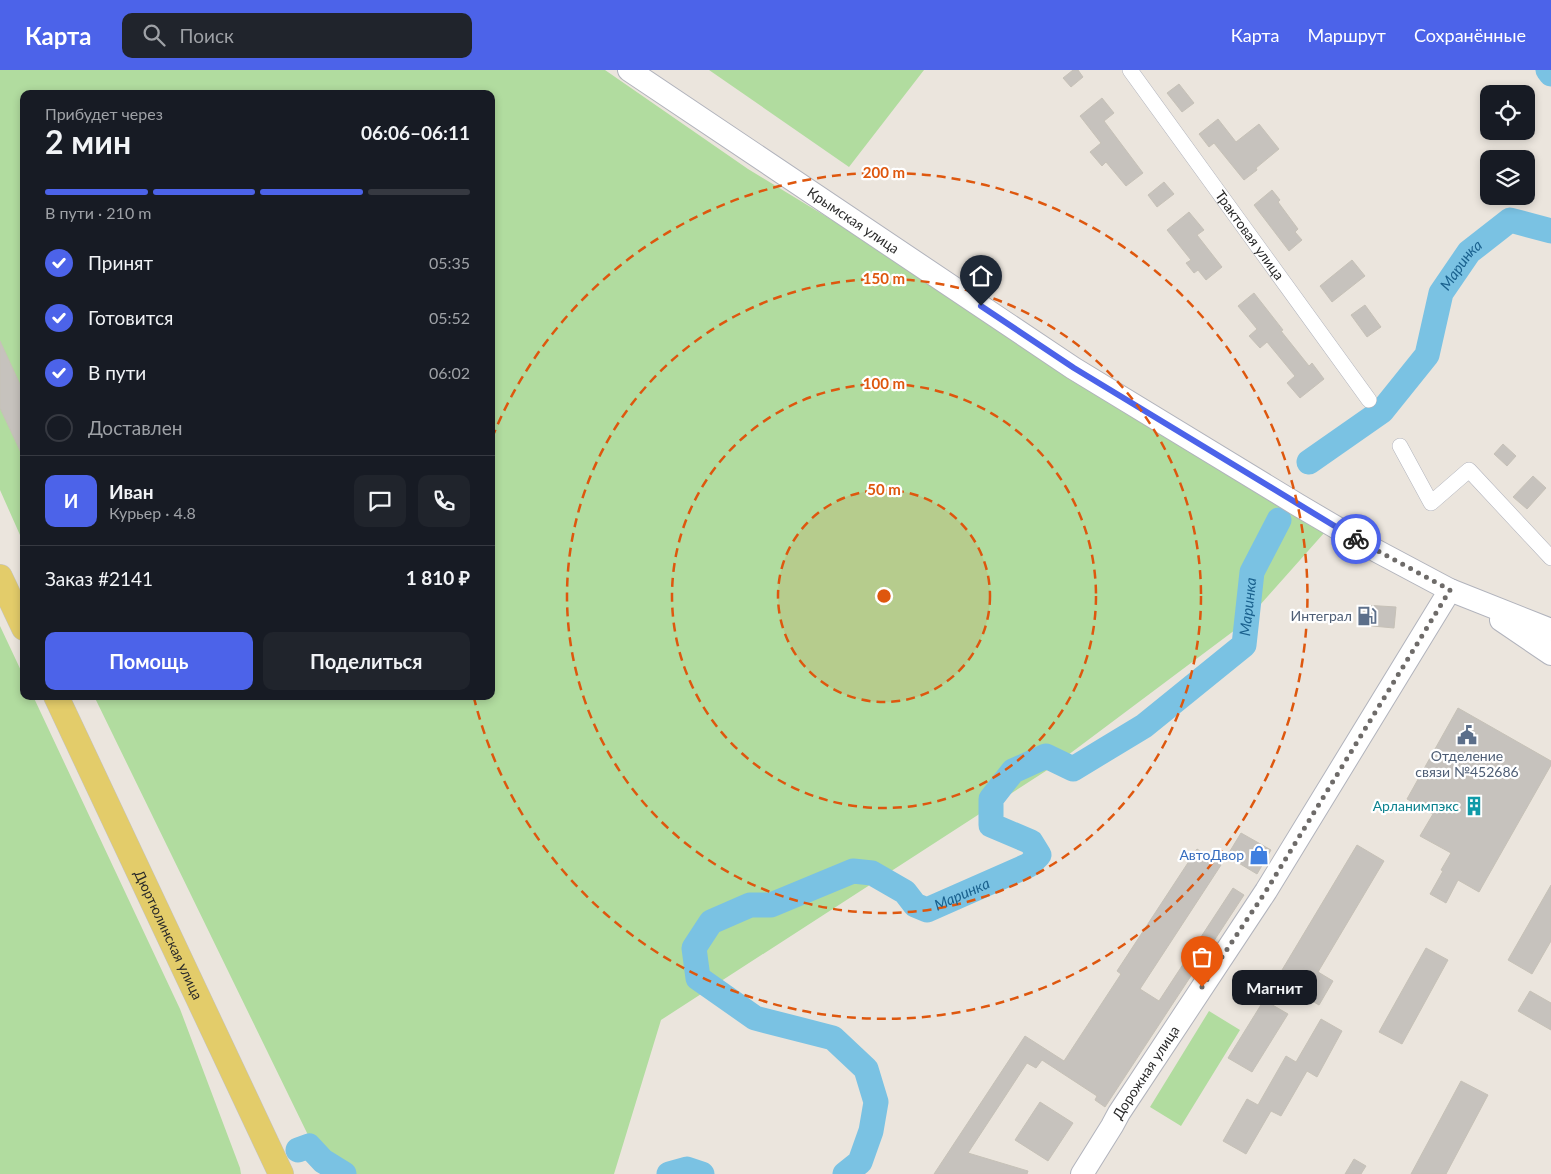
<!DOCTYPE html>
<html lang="ru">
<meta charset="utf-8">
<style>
:root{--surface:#171b24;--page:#20242c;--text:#f1f3f6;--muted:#9ea1a6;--line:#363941;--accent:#4c63e9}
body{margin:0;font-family:Lato,sans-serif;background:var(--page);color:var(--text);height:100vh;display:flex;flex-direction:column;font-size:19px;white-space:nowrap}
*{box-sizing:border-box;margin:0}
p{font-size:16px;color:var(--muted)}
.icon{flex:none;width:28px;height:28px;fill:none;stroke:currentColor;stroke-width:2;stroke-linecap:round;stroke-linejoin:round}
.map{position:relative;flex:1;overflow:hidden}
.panel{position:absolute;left:20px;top:20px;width:475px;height:610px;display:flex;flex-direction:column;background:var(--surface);border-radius:10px;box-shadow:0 2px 8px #0003}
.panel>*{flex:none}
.tools{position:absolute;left:1480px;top:15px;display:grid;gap:10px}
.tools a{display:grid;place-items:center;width:55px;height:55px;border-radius:10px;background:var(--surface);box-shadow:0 2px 8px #0003;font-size:25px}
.pin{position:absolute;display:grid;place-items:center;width:42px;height:42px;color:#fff;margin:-51px -21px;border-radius:50% 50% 50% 0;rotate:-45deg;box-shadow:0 0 5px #0007}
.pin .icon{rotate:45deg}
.courier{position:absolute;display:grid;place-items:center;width:50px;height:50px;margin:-25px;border:4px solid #4c63e9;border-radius:50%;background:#fff;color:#222;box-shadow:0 1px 6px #0007}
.bubble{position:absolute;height:35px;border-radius:10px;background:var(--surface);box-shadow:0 2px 8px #0003;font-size:16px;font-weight:700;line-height:35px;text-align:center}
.headline em{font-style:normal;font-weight:700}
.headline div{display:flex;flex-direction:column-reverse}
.headline{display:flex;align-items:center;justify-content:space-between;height:85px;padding:0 25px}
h1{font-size:32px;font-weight:700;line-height:38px}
.bar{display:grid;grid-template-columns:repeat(4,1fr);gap:8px 5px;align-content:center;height:60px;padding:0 25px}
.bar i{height:6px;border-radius:4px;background:var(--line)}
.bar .selected{background:var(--accent)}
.bar p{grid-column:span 4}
.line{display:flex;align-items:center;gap:12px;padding:0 25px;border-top:1px solid var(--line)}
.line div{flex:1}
.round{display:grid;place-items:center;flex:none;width:52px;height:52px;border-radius:10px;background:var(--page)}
ol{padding:0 25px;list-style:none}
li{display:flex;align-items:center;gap:15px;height:55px}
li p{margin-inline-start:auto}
li .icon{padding:5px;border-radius:50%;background:var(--accent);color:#fff;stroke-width:4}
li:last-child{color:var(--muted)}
li i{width:28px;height:28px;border:2px solid var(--line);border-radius:50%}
.cta{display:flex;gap:10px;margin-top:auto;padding:10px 25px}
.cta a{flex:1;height:58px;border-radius:10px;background:var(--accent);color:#fff;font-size:20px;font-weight:700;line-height:58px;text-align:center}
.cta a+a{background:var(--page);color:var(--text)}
header{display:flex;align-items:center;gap:30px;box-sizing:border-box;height:70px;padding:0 25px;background:var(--accent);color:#fff}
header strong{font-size:24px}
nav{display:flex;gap:28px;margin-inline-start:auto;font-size:18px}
.search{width:350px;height:45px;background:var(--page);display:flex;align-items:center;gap:12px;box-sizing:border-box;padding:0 18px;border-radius:10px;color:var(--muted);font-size:19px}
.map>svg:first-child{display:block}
.green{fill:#b1dc9f}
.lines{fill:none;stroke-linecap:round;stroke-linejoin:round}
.river{stroke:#7ac2e3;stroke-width:25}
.building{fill:#c6c2bd;stroke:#c6c1b7}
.minor-casing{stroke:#b1b3bc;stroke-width:16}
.secondary-casing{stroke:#b1b3bc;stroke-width:24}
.primary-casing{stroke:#c3c3c3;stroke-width:26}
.minor{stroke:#fff;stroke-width:15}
.secondary{stroke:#fff;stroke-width:22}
.primary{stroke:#e3cc6a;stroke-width:25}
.done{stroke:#6e6b69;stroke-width:5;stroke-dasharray:0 9}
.route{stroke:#4c63e9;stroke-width:6}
.ring{fill:none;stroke:#de570e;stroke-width:2.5;stroke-dasharray:9 6}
.labels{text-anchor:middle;stroke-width:4.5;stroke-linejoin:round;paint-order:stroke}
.street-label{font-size:14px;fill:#2a2a2a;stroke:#fff}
.service-label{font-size:14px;fill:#4e5e75;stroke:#fff;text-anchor:end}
.culture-label{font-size:14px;fill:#0d838f;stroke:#fff;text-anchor:end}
.shop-label{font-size:14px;fill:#366cbe;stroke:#fff;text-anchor:end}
.water-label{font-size:15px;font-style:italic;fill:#1a618e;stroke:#fff}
.centre{fill:#de570e;stroke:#fff;stroke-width:2.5}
.ring-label{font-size:15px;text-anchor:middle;font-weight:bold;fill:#de570e;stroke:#fff;stroke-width:4.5;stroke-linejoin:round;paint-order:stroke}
</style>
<header>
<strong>Карта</strong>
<div class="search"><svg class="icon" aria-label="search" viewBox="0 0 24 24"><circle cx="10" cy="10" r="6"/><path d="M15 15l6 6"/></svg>Поиск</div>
<nav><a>Карта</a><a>Маршрут</a><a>Сохранённые</a></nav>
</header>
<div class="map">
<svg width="1551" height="1104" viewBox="0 0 1551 1104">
<rect width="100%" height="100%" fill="#ebe5dd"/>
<path class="green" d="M 0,0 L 605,0 L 748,99 L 1332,454 L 1243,554 L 1052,697 L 661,950 L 614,1104 L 327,1104 L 94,626 L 491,626 L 491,24 L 24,24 L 24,474 L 0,420 Z
M 709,0 L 924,0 L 849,97 Z
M 0,556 L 24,607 L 24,626 L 33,626 L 180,939 L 240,1098 L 241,1104 L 0,1104 Z
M 1209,941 L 1240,960 L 1181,1056 L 1150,1037 Z"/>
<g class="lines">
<g class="river">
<path d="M 1548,0 L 1551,4"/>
<path id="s1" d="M 1309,392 L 1382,341 L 1427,285 L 1441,223 L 1469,182 L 1510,150 L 1551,161"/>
<path d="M 298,1080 L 309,1076 L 323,1091 L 344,1104"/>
<path d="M 669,1104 L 687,1099 L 702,1104"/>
<path id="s2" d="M 845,1104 L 860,1092 L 871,1061 L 876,1032 L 866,999 L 833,968 L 755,948 L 698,908 L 694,878 L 711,852 L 750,835 L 771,835 L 853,801 L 872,803 L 905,822 L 915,835 L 927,840 L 1029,795 L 1039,785 L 1031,772 L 991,755 L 991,729 L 1013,701 L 1046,686 L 1073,699 L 1144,656 L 1244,575 L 1252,502 L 1279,450"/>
</g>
</g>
<path class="building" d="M 1073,0 L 1078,0 L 1083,7 L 1071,17 L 1063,8 Z
M 1179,14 L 1194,33 L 1182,42 L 1167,23 Z
M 1102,28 L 1114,43 L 1104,51 L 1143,103 L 1126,116 L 1106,92 L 1102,96 L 1090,82 L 1101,73 L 1080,46 Z
M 1218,49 L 1236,72 L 1259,54 L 1279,79 L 1256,98 L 1257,100 L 1244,110 L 1214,73 L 1209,77 L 1199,64 Z
M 1164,112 L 1174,124 L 1157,137 L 1148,125 Z
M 1272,120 L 1280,130 L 1278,132 L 1298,159 L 1295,162 L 1302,170 L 1289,181 L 1254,135 Z
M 1189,142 L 1204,160 L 1197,165 L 1222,197 L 1206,210 L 1198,200 L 1194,203 L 1186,193 L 1191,190 L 1167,160 Z
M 1352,190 L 1365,206 L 1332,232 L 1320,216 Z
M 1254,223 L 1283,260 L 1281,261 L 1309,296 L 1312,293 L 1324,309 L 1300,328 L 1287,313 L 1295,306 L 1267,272 L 1260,278 L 1249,266 L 1257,259 L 1238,236 Z
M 1365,235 L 1381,257 L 1367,267 L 1351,245 Z
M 0,271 L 24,323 L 24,389 L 0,338 Z
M 1503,374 L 1516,386 L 1507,396 L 1494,384 Z
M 1533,406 L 1546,418 L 1527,439 L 1513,427 Z
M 1364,535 L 1396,537 L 1394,558 L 1362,555 Z
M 1458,638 L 1551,691 L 1551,695 L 1479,822 L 1458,810 L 1446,833 L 1430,824 L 1443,801 L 1441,800 L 1451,783 L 1420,766 L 1433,744 L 1407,729 Z
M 1241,763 L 1271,780 L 1257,804 L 1227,786 Z
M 1357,775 L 1384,791 L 1318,902 L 1333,911 L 1319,935 L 1276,910 Z
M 1197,779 L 1221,795 L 1140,919 L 1159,931 L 1233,818 L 1244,825 L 1105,1037 L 1095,1030 L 1097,1026 L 1042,990 L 1036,998 L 1027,993 L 968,1083 L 1028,1101 L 1027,1104 L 934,1104 L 1025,966 L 1064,991 L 1121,904 L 1117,901 Z
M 1551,815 L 1551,871 L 1532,904 L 1508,890 Z
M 1426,878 L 1448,890 L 1402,974 L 1379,962 Z
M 1530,921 L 1551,933 L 1551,960 L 1518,941 Z
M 1264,930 L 1288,944 L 1252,1002 L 1228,988 Z
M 1321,949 L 1342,961 L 1317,1007 L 1307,1001 L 1281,1046 L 1271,1041 L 1246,1084 L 1223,1071 L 1247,1029 L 1258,1035 L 1286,986 L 1296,992 Z
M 1461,1011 L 1488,1025 L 1446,1104 L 1411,1104 Z
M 1040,1032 L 1073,1053 L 1048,1091 L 1015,1070 Z
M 1354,1089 L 1366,1096 L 1361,1104 L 1345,1104 Z"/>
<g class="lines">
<defs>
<g id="minor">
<path id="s3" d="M 1130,0 L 1369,330"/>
<path d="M 1400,376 L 1431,433 L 1469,400 L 1551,488"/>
</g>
<g id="secondary">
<path id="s4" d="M 629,0 L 1073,298 L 1298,435 L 1373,479 L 1450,520 L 1551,560"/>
<path d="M 1501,550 L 1551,584"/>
<path id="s5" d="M 1082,1104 L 1112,1056 L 1119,1043 L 1266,821 L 1450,520"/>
</g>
<g id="primary">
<path d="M 0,507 L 24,558"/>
<path id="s6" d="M 56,626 L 281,1104"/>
</g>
</defs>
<use href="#minor" class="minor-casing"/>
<use href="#secondary" class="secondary-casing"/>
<use href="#primary" class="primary-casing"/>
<use href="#minor" class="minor"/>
<use href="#secondary" class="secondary"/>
<use href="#primary" class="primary"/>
</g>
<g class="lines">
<path class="done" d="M 1202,917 L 1266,821 L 1450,520 L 1356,469"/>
<path class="route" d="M 981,236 L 1074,298 L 1356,469"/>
</g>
<circle cx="884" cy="526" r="106" fill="#de570e" fill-opacity=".12"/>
<g class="ring">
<circle cx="884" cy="526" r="106"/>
<circle cx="884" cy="526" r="212"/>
<circle cx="884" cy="526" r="317"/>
<path d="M492 368A423 423 0 1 1 474 628"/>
</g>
<defs>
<symbol id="fuel-bare" viewBox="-9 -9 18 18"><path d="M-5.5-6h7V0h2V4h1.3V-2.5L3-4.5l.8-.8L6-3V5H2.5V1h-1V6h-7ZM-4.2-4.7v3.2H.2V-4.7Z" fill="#5c6f8a" stroke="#fff" stroke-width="2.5" paint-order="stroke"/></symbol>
<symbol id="civic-bare" viewBox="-9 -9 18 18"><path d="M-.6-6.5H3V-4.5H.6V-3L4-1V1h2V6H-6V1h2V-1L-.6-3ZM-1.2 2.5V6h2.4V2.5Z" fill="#5c6f8a" stroke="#fff" stroke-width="2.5" paint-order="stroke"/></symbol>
<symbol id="building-bare" viewBox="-9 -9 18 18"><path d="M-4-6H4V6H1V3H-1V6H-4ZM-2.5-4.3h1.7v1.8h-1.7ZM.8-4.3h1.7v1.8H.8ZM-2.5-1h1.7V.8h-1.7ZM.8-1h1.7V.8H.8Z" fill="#0f9aa8" stroke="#fff" stroke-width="2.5" paint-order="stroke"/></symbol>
<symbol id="shop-bare" viewBox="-9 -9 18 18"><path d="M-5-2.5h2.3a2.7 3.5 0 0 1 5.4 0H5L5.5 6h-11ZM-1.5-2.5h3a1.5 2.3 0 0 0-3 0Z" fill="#3f7fe0" stroke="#fff" stroke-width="2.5" paint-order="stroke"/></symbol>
</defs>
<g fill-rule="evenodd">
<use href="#fuel-bare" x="1353" y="532" width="28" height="28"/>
<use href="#civic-bare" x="1453" y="651" width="28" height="28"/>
<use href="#building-bare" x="1460" y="722" width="28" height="28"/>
<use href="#shop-bare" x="1245" y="771" width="28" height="28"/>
</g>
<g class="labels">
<g class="street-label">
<text dy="5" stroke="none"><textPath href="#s4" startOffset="270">Крымская улица</textPath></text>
<text dy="5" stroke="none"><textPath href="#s3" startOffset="204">Трактовая улица</textPath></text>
<text dy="5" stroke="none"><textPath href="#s6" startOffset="264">Дюртюлинская улица</textPath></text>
<text dy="5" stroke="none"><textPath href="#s5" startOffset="120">Дорожная улица</textPath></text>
</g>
<g class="service-label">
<text x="1352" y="551">Интеграл</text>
<text x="1467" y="691" text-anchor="middle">Отделение<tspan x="1467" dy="16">связи №452686</tspan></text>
</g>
<g class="culture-label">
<text x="1459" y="741">Арланимпэкс</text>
</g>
<g class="shop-label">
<text x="1244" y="790">АвтоДвор</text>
</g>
<g class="water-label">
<text dy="5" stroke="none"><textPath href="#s1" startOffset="259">Маринка</textPath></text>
<text dy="5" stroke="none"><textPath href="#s2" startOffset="1174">Маринка</textPath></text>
<text dy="5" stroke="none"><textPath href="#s2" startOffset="650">Маринка</textPath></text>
</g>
</g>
<circle cx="884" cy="526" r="8" class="centre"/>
<g class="ring-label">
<text x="884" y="108">200 m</text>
<text x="884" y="214">150 m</text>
<text x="884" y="319">100 m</text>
<text x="884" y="425">50 m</text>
</g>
</svg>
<div class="tools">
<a><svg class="icon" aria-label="locate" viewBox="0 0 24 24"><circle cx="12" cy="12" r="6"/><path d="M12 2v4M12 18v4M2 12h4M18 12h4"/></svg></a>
<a><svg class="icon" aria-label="layers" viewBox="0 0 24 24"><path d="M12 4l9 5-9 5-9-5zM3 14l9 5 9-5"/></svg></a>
</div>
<div class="pin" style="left:1202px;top:917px;background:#ea580c"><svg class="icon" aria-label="bag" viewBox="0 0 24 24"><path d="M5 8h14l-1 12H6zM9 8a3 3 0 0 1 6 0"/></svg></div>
<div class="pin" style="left:981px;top:236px;background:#1f2937"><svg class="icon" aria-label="home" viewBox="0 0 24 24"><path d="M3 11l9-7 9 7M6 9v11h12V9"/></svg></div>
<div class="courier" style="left:1356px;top:469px"><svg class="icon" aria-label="bike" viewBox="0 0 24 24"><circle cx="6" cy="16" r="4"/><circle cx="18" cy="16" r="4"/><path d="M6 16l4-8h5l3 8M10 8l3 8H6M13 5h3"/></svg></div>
<div class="bubble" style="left:1232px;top:900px;width:85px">Магнит</div>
<section class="panel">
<div class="headline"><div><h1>2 мин</h1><p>Прибудет через</p></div><em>06:06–06:11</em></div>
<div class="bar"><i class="selected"></i><i class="selected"></i><i class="selected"></i><i></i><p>В пути · 210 m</p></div>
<ol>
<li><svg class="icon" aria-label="check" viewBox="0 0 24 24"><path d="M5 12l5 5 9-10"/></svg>Принят<p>05:35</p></li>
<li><svg class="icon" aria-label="check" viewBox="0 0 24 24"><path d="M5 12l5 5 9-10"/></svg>Готовится<p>05:52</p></li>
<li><svg class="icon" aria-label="check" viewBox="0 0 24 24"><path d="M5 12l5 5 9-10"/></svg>В пути<p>06:02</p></li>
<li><i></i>Доставлен</li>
</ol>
<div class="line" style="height:90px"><b class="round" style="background:var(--accent);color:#fff">И</b><div><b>Иван</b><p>Курьер · 4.8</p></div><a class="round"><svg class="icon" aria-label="chat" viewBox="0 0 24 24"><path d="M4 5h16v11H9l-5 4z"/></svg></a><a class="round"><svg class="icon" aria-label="phone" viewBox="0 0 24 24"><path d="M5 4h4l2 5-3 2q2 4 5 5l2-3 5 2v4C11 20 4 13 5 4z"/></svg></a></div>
<div class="line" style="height:65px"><div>Заказ #2141</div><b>1 810 ₽</b></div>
<div class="cta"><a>Помощь</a><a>Поделиться</a></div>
</section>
</div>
